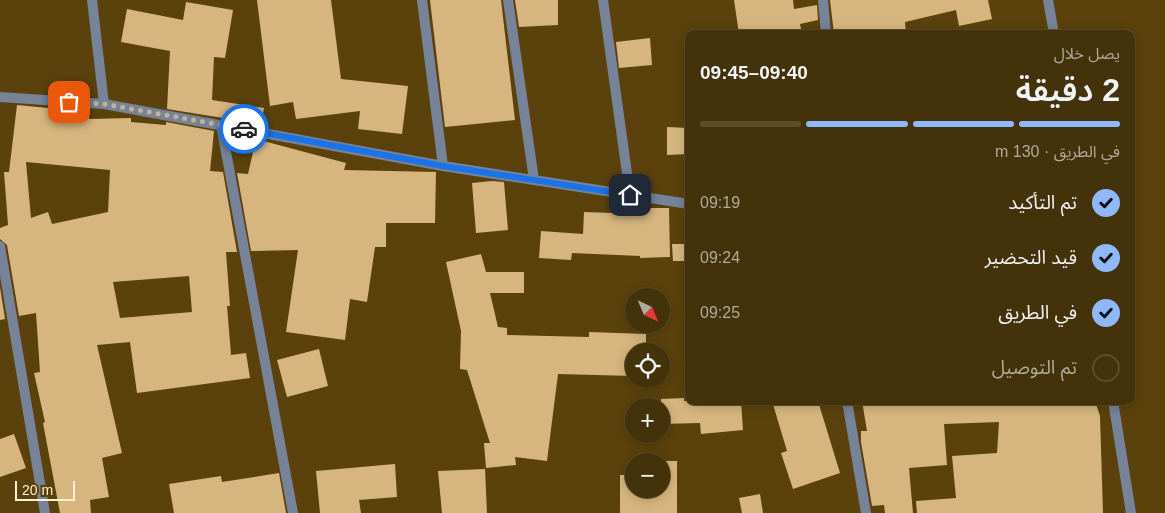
<!DOCTYPE html>
<html lang="ar">
<meta charset="utf-8">
<style>
:root{--surface:#44320a;--page:#4b3a13;--text:#f1f3f6;--muted:#afaa9c;--line:#5c4d2b;--accent:#90b8fd}
body{margin:0;font-family:Arial,"Noto Sans Arabic",sans-serif;background:var(--page);color:var(--text);direction:rtl;height:100vh;display:flex;flex-direction:column;font-size:19px;white-space:nowrap}
*{box-sizing:border-box;margin:0}
p{font-size:16px;color:var(--muted)}
.icon{flex:none;width:28px;height:28px;fill:none;stroke:currentColor;stroke-width:2;stroke-linecap:round;stroke-linejoin:round}
.map{position:relative;flex:1;overflow:hidden;direction:ltr}
.side{position:absolute;left:685px;top:30px;width:450px;height:375px;display:flex;flex-direction:column;background:var(--surface);border-radius:10px;box-shadow:0 2px 12px #0003,0 0 0 1px var(--line);direction:rtl}
.side>*{flex:none}
.needle{width:32px;rotate:136deg}
.buttons{position:absolute;left:625px;top:288px;display:grid;gap:10px}
.buttons a{display:grid;place-items:center;width:45px;height:45px;border-radius:50%;background:var(--surface);box-shadow:0 2px 12px #0003,0 0 0 1px var(--line);font-size:25px}
.scale{position:absolute;left:15px;bottom:12px;width:60px;box-sizing:border-box;padding-left:5px;border:2px solid #feefd5;border-top:0;font-size:14px;line-height:18px;white-space:nowrap;color:#feefd5;-webkit-text-stroke:4px #5b420d;paint-order:stroke}
.pin{position:absolute;display:grid;place-items:center;width:42px;height:42px;color:#fff;margin:-21px;border-radius:10px;box-shadow:0 2px 8px #0006}
.courier{position:absolute;display:grid;place-items:center;width:50px;height:50px;margin:-25px;border:4px solid #1a73e8;border-radius:50%;background:#fff;color:#222;box-shadow:0 1px 6px #0007}
.overview em{font-style:normal;font-weight:600}
.overview div{display:flex;flex-direction:column-reverse}
.overview{display:flex;align-items:center;justify-content:space-between;height:85px;padding:0 15px}
h1{font-size:32px;font-weight:600;line-height:38px}
.bar{display:grid;grid-template-columns:repeat(4,1fr);gap:8px 5px;align-content:center;height:60px;padding:0 15px}
.bar i{height:6px;border-radius:4px;background:var(--line)}
.bar .on{background:var(--accent)}
.bar p{grid-column:span 4}
ol{padding:0 15px;list-style:none}
li{display:flex;align-items:center;gap:15px;height:55px}
li p{margin-inline-start:auto}
li .icon{padding:5px;border-radius:50%;background:var(--accent);color:#111;stroke-width:4}
li:last-child{color:var(--muted)}
li i{width:28px;height:28px;border:2px solid var(--line);border-radius:50%}
.map>svg:first-child{display:block}
.building{fill:#d6b67e;fill-rule:evenodd}
.lines{fill:none;stroke-linecap:round;stroke-linejoin:round}
.street{stroke:#768399;stroke-width:10}
.done{stroke:#c5b28f;stroke-width:5;stroke-dasharray:0 9}
.route{stroke:#1a73e8;stroke-width:6}
</style>
<div class="map">
<svg width="1165" height="513" viewBox="0 0 1165 513">
<rect width="100%" height="100%" fill="#5b420d"/>
<path class="building" d="M 257,0 L 331,0 L 341,79 L 408,86 L 402,134 L 358,129 L 360,111 L 296,119 L 293,102 L 270,106 Z
M 430,0 L 501,0 L 515,120 L 445,127 Z
M 515,0 L 558,0 L 558,25 L 519,27 Z
M 734,0 L 793,0 L 794,9 L 817,5 L 818,20 L 800,24 L 802,34 L 739,34 Z
M 830,0 L 988,0 L 992,19 L 959,26 L 956,10 L 905,22 L 906,34 L 834,34 Z
M 186,2 L 233,10 L 225,58 L 214,57 L 212,100 L 264,108 L 261,124 L 167,109 L 170,51 L 121,42 L 127,9 L 183,20 Z
M 650,38 L 652,65 L 619,68 L 616,42 Z
M 17,105 L 89,112 L 89,119 L 131,118 L 131,122 L 166,125 L 166,122 L 214,131 L 210,171 L 223,172 L 237,252 L 226,252 L 230,306 L 227,306 L 231,355 L 246,353 L 250,378 L 137,393 L 130,342 L 97,345 L 122,453 L 102,458 L 109,497 L 90,500 L 91,513 L 60,513 L 43,423 L 45,422 L 34,373 L 40,372 L 36,313 L 19,316 L 7,245 L 0,239 L 0,228 L 8,225 L 4,172 L 9,172 ZM 26,162 L 110,170 L 108,212 L 52,224 L 48,212 L 31,218 ZM 189,276 L 192,312 L 120,318 L 113,282 Z
M 667,127 L 689,128 L 689,154 L 667,155 Z
M 256,139 L 346,163 L 344,170 L 436,172 L 435,223 L 386,223 L 386,247 L 375,247 L 367,302 L 350,299 L 345,340 L 286,332 L 298,250 L 251,251 L 237,173 L 248,174 Z
M 492,181 L 504,182 L 508,230 L 476,233 L 472,183 Z
M 640,208 L 669,208 L 670,257 L 640,258 L 640,256 L 572,253 L 571,260 L 539,258 L 541,231 L 583,234 L 584,212 L 640,214 Z
M 672,244 L 689,244 L 689,261 L 673,261 Z
M 481,254 L 486,272 L 524,272 L 524,293 L 490,293 L 498,327 L 507,328 L 507,335 L 589,337 L 589,332 L 646,334 L 646,351 L 634,351 L 634,376 L 558,374 L 547,461 L 515,457 L 516,465 L 486,468 L 484,443 L 490,443 L 467,370 L 460,369 L 461,331 L 446,262 Z
M 0,287 L 5,319 L 0,320 Z
M 319,349 L 328,386 L 287,397 L 277,360 Z
M 684,398 L 684,401 L 741,401 L 743,430 L 701,434 L 700,423 L 661,424 L 661,399 Z
M 772,401 L 818,401 L 840,473 L 793,489 L 781,453 L 787,451 Z
M 862,401 L 1095,401 L 1100,416 L 1103,513 L 917,513 L 916,501 L 956,498 L 952,456 L 997,453 L 999,422 L 944,424 L 947,465 L 909,468 L 913,513 L 885,513 L 884,505 L 872,506 L 861,442 L 861,431 L 867,431 Z
M 14,434 L 26,468 L 0,477 L 0,439 Z
M 644,461 L 677,461 L 677,513 L 620,513 L 620,475 L 634,475 L 634,489 L 661,489 L 661,461 Z
M 395,464 L 397,497 L 359,500 L 361,513 L 320,513 L 316,471 Z
M 485,469 L 487,513 L 442,513 L 438,471 Z
M 279,473 L 286,513 L 174,513 L 169,484 L 221,476 L 222,482 Z
M 760,494 L 763,513 L 742,513 L 739,498 Z"/>
<g class="lines">
<path class="street" d="M 92,0 L 104,104
M 422,0 L 443,166
M 508,0 L 534,180
M 603,0 L 630,195
M 823,0 L 826,34
M 1048,0 L 1054,34
M 0,97 L 104,104 L 443,166 L 689,204
M 221,125 L 293,513
M 0,246 L 45,513
M 847,401 L 866,513
M 1113,401 L 1131,513"/>
</g>
<g class="lines">
<path class="done" d="M 69,102 L 104,104 L 244,129"/>
<path class="route" d="M 244,129 L 443,166 L 630,195"/>
</g>
</svg>
<div class="buttons">
<a><svg class="needle" viewBox="-14 -14 28 28"><path d="M0-13l5 13h-10z" fill="#e53935"/><path d="M0 13l5-13h-10z" fill="#afaa9c"/></svg></a>
<a><svg class="icon" aria-label="locate" viewBox="0 0 24 24"><circle cx="12" cy="12" r="6"/><path d="M12 2v4M12 18v4M2 12h4M18 12h4"/></svg></a>
<a>+</a>
<a>−</a>
</div>
<div class="scale">20 m</div>
<div class="pin" style="left:69px;top:102px;background:#ea580c"><svg class="icon" aria-label="bag" viewBox="0 0 24 24"><path d="M5 8h14l-1 12H6zM9 8a3 3 0 0 1 6 0"/></svg></div>
<div class="pin" style="left:630px;top:195px;background:#1f2937"><svg class="icon" aria-label="home" viewBox="0 0 24 24"><path d="M3 11l9-7 9 7M6 9v11h12V9"/></svg></div>
<div class="courier" style="left:244px;top:129px"><svg class="icon" aria-label="car" viewBox="0 0 24 24"><path d="M5 17H2v-5l4-1 3-4h7l3 4 3 1v5h-3M9 17h6M6 11h13"/><circle cx="7" cy="17" r="2"/><circle cx="17" cy="17" r="2"/></svg></div>
<section class="side">
<div class="overview"><div><h1>2 دقيقة</h1><p>يصل خلال</p></div><em>09:40–09:45</em></div>
<div class="bar"><i class="on"></i><i class="on"></i><i class="on"></i><i></i><p>في الطريق · 130 m</p></div>
<ol>
<li><svg class="icon" aria-label="check" viewBox="0 0 24 24"><path d="M5 12l5 5 9-10"/></svg>تم التأكيد<p>09:19</p></li>
<li><svg class="icon" aria-label="check" viewBox="0 0 24 24"><path d="M5 12l5 5 9-10"/></svg>قيد التحضير<p>09:24</p></li>
<li><svg class="icon" aria-label="check" viewBox="0 0 24 24"><path d="M5 12l5 5 9-10"/></svg>في الطريق<p>09:25</p></li>
<li><i></i>تم التوصيل</li>
</ol>
</section>
</div>
